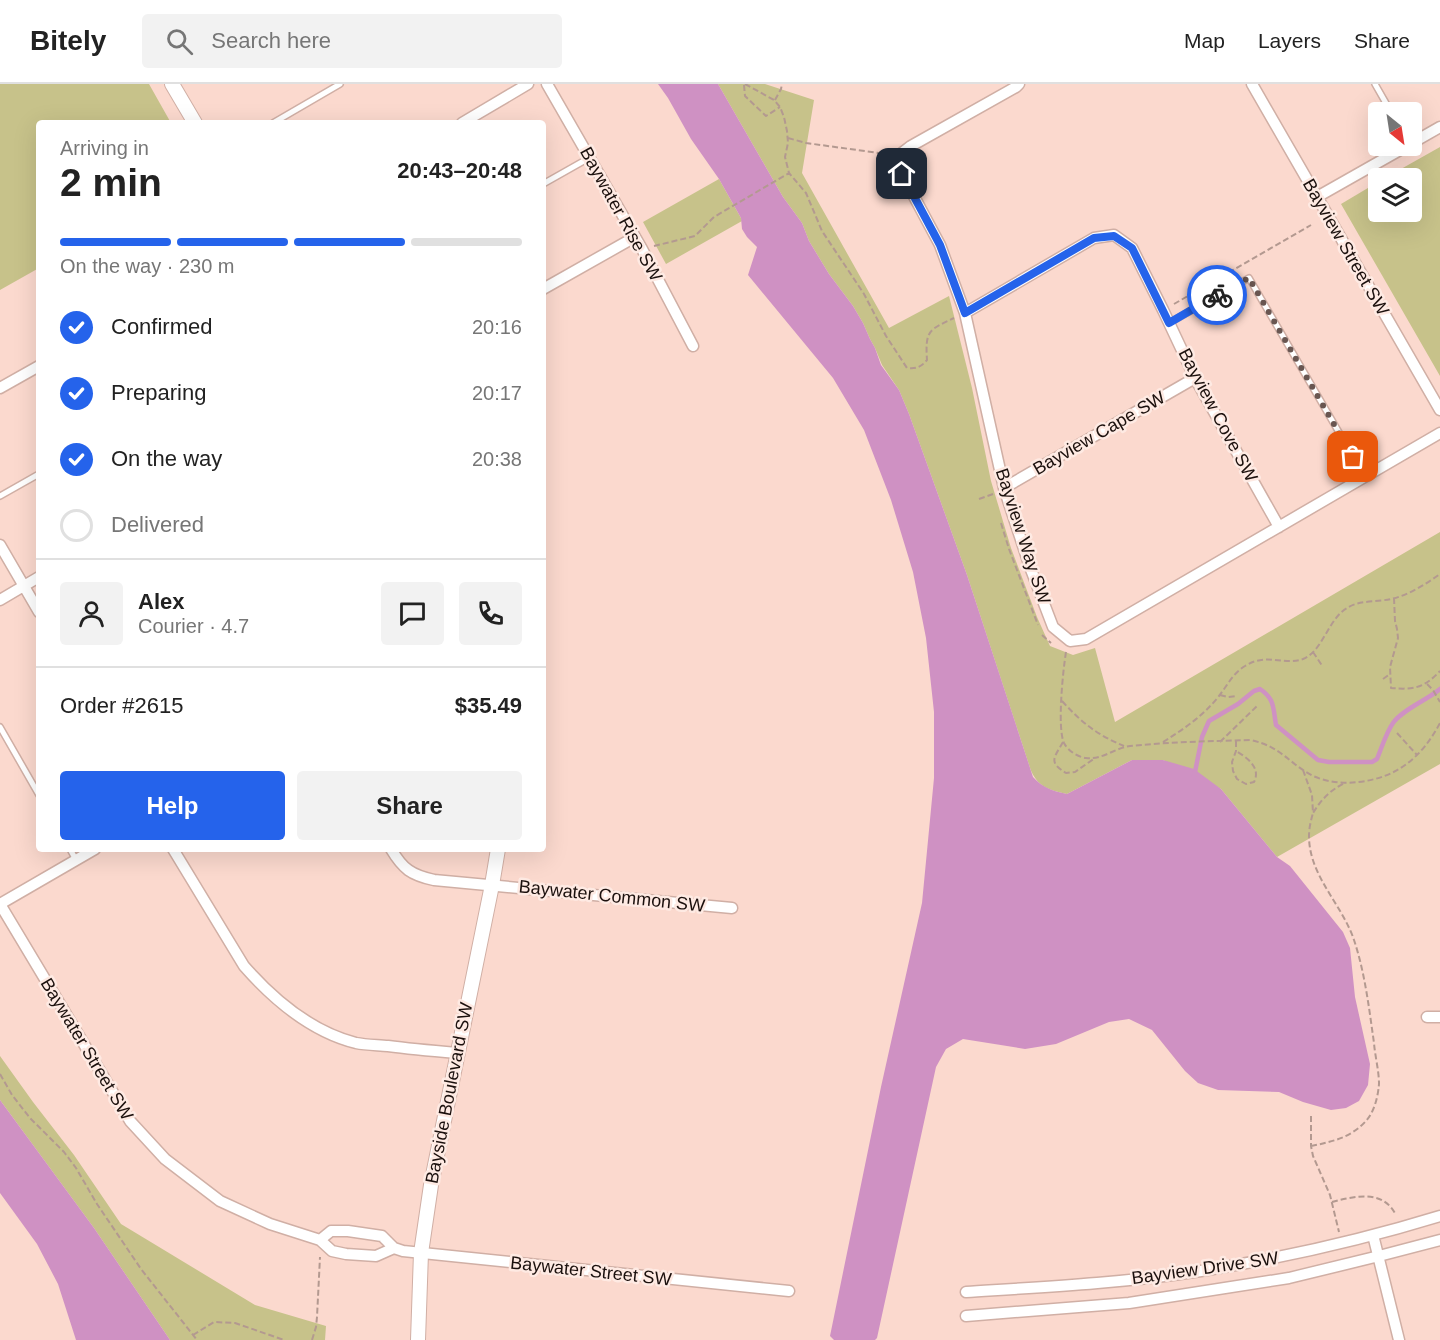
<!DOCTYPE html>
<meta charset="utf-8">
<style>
:root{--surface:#fff;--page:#f2f2f2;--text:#222;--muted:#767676;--line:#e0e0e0;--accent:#2563eb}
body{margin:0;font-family:Helvetica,sans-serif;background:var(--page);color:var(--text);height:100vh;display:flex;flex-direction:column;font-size:22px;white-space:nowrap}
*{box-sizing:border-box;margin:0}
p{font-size:20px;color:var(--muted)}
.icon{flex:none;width:33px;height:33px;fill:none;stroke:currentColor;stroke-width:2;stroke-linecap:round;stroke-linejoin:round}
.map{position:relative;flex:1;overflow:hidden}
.side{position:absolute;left:36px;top:36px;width:510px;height:732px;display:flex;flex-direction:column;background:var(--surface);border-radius:6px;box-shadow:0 6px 24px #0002}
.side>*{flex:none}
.needle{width:39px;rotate:150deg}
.tools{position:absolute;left:1368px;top:18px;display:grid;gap:12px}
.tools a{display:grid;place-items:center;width:54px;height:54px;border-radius:6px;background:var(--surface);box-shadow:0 6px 24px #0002;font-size:30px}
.pin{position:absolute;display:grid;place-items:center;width:51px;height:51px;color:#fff;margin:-26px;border-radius:12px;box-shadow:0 3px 9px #0006}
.courier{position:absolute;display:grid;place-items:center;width:60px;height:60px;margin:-30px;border:4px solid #2563eb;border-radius:50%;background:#fff;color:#222;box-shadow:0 2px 8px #0007}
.overview em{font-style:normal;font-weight:700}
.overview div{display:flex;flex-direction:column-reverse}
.overview{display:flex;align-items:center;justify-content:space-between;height:102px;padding:0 24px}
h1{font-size:39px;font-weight:700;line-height:45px}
.bar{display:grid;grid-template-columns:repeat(4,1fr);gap:9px 6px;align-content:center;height:72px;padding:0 24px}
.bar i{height:8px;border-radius:4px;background:var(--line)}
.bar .active{background:var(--accent)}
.bar p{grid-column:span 4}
.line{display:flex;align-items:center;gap:15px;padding:0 24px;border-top:2px solid var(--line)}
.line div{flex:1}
.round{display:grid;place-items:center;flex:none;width:63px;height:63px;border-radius:6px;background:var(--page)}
ol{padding:0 24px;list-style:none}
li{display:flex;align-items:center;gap:18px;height:66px}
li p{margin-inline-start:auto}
li .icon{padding:6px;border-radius:50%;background:var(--accent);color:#fff;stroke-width:4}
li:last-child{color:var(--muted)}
li i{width:33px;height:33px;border:3px solid var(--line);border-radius:50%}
.cta{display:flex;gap:12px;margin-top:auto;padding:12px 24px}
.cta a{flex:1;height:69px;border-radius:6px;background:var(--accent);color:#fff;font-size:24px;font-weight:700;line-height:69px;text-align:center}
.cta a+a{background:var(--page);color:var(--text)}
header{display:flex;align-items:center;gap:36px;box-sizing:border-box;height:84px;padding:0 30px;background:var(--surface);border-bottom:2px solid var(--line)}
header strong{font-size:28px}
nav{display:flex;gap:33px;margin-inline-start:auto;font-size:21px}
.search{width:420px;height:54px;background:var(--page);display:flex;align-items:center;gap:15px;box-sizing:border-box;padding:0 21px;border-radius:6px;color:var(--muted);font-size:22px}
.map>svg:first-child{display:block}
.green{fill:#c7c28a}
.water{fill:#cf91c3}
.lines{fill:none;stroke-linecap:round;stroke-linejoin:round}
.stream{stroke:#cf91c3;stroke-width:4.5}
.service-casing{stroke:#d0afa5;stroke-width:8}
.minor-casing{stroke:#d0afa5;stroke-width:13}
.tertiary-casing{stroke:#d0afa5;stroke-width:16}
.path{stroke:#b39990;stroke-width:2;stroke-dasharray:6 3;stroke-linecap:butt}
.service{stroke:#fff;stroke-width:5}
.minor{stroke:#fff;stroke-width:10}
.tertiary{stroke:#fff;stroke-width:14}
.done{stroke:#695651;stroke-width:6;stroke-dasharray:0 10.8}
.route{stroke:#2563eb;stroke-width:8}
.labels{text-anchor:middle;stroke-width:5;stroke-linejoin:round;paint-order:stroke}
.street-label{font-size:18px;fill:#1b100d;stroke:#feeae3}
</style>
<header>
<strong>Bitely</strong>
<div class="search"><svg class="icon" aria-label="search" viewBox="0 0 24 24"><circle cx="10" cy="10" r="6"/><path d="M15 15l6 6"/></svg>Search here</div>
<nav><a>Map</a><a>Layers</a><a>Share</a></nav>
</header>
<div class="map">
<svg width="1440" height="1256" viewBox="0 0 1440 1256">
<rect width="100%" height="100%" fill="#fbd9ce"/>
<path class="green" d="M 0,0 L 149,0 L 171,39 L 39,39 L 39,184 L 0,206 Z
M 718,0 L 765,0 L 814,16 L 802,89 L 889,244 L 949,212 L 972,304 L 991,397 L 1011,464 L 1037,533 L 1050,562 L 1073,571 L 1095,564 L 1115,638 L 1440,448 L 1440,680 L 1277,773 L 1221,705 L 1163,676 L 1132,676 L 1067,710 C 1049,706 1037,703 1030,684 L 967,491 L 909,330 L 899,306 L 882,281 L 875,264 L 870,255 L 863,239 L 853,222 L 829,190 L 809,157 L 802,139 L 783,113 Z
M 1440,63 L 1440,292 L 1341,120 L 1378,98 L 1378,128 L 1412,128 L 1412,94 L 1385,94 Z
M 719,95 L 741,134 L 742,137 L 666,180 L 643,138 Z
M 0,972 L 33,1018 L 74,1071 L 121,1140 L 255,1221 L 326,1242 L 325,1256 L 170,1256 L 94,1144 L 0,1016 Z"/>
<path class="water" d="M 658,0 L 718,0 L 783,113 L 802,139 L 809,157 L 829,190 L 853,222 L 863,239 L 870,255 L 875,264 L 881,281 L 899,306 L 909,330 L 967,491 L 1033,693 C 1043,704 1053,707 1067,710 L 1132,676 L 1163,676 L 1194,685 L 1221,705 L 1277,773 L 1290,782 L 1343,848 L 1350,864 L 1355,913 L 1370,980 L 1368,1001 L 1359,1017 L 1346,1024 L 1331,1026 L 1303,1018 L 1279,1008 L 1218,1006 L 1198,999 L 1185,987 L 1152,946 L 1129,935 L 1109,938 L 1056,960 L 1025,965 L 963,955 L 946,965 L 936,983 L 877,1254 L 875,1256 L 834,1256 L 830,1252 L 881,1003 L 922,819 L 934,694 L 934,628 L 926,554 L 913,488 L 891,416 L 864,346 L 833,294 L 748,191 L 757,163 L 747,153 L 742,145 L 741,134 L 719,95 L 691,55 L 668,14 Z
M 0,1016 L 94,1144 L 170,1256 L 76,1256 L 58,1200 L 37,1160 L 0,1109 Z"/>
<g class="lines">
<path class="stream" d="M 1194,693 L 1202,653 L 1209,637 L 1238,620 L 1254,607 L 1260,605 C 1275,615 1273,624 1276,641 L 1318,676 L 1329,678 L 1372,678 L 1377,675 C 1382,663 1386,649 1393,639 C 1402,626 1427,616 1440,605"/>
<defs>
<path id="service" d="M 1375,0 L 1391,28
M 273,39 L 340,0
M 543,100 L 589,74
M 1169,239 L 1249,194 L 1365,393
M 0,412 L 39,390
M 0,643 L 39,711
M 70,765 L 76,776"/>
<path id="minor" d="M 547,0 L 642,165 L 693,262
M 1019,0 L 1016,3 L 911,62 L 898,72 L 902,90 L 940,161 L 965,229 L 1004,404 L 1030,483 L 1053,543 L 1070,557 L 1086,555 L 1440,349
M 1252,0 L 1440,326
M 462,39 L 528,0
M 1412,59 L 1440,43
M 1317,113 L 1407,62
M 543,205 L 635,153
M 965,229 L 1094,154 L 1114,151 L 1132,164 L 1163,226 L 1195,294 L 1279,443
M 0,304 L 39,282
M 1004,404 L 1195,294
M 0,461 L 39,528
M 0,516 L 39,493
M 173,765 L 244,882 C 273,915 312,948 356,959 C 366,961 378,961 388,962 C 411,965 434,967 457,969
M 391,765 C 403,785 411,791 434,796 L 732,824
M 0,820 L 130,1037 L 165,1075 L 220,1117 L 270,1140 L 320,1156 L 332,1167 L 346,1170 L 376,1172 L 394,1164
M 0,820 L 95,765
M 1427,933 L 1440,933
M 1373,1151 L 1399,1256
M 320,1156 L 331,1147 L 348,1147 L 382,1152 L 394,1164 L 403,1167 L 789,1207
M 966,1208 C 1044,1203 1123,1199 1201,1187 C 1282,1174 1362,1156 1440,1132
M 966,1232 L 1129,1219 L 1289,1194 L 1379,1172 L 1440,1156"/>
<path id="tertiary" d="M 172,0 L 195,39
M 418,1256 L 421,1169 L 431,1101 L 492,801 L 498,765"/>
</defs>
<use href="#service" class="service-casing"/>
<use href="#minor" class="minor-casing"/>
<use href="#tertiary" class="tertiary-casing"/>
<path class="path" d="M 745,0 L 774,16 L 780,23 L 784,33 L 787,47 L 788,59 L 785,73 L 789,89 L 806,109 L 822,147 L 864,210 L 886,252 L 907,284 C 917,285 921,283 927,276 C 925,246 929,246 954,234
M 744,1 L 745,12 L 766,32 L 780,23
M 775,16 L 781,5 L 782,0
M 788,54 L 806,59 L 886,70
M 654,162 L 695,152 L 714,133 L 789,89
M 1174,220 L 1311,141
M 979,415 L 993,410
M 1001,439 L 1009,465 L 1038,541
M 1394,514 L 1395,537 L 1397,545 L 1398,554 L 1390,583 L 1391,604 C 1414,606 1424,604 1440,587
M 1042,551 L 1051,559
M 1066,568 C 1063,586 1057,644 1064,659 C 1068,667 1078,673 1086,674 C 1102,676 1115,664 1130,662 C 1170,658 1210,657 1250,656 C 1281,662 1288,679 1313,692 C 1327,698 1343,700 1358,698 C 1397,694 1422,673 1440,639
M 1313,568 L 1323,583
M 1383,595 L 1390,590
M 1427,600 L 1433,606 L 1440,618
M 1220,611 L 1228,613 L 1236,612
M 1062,617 C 1081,638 1097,651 1124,662
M 1397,649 L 1417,671
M 1236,657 L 1236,667 L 1232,678 L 1233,687 L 1237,695 L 1246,700 L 1254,698 C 1261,684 1248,674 1236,667
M 1063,658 C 1054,674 1048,678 1066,689 L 1075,688 L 1095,674
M 1163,658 C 1184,645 1203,632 1219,612 C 1227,602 1233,589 1245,582 C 1267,568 1283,582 1303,575 C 1323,567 1328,535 1347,524 C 1359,516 1378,518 1391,515 C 1409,511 1426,500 1440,490
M 1220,658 L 1257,622
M 1303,686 L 1312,711 L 1313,729 C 1321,716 1330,706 1345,699
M 0,990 L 12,1011 L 30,1034 L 64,1068 L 76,1084 L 97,1120 L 141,1185 L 197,1256
M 1311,1032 L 1311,1062 L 1313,1072 L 1330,1111 L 1339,1148
M 1311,1062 C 1331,1058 1350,1054 1365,1038 C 1374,1029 1378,1013 1379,1000 C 1379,987 1375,972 1374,959 C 1369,924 1365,889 1354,856 C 1342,820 1309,792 1309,752 C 1309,744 1311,736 1313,729
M 1332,1118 C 1355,1112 1383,1105 1396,1131
M 193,1251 L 214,1238 L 235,1239 L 284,1256
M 312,1256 L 316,1243 L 317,1233 L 320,1173"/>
<use href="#service" class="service"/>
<use href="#minor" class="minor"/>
<use href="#tertiary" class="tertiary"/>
</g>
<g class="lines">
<path class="done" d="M 1217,211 L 1249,194 L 1353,373"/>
<path class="route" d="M 902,90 L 940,161 L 965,229 L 1094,154 L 1114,152 L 1132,164 L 1169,239 L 1217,211"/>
</g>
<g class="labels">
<g class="street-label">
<text transform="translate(621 130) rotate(61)" y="6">Baywater Rise SW</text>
<text transform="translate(1346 163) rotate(60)" y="6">Bayview Street SW</text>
<text transform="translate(1218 331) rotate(62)" y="6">Bayview Cove SW</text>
<text transform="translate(1099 349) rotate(-30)" y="6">Bayview Cape SW</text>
<text transform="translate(1023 452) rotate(72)" y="6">Bayview Way SW</text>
<text transform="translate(612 812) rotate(6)" y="6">Baywater Common SW</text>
<text transform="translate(87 965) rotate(59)" y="6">Baywater Street SW</text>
<text transform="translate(449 1009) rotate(-79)" y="6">Bayside Boulevard SW</text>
<text transform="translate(1205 1184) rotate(-8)" y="6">Bayview Drive SW</text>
<text transform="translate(591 1187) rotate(6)" y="6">Baywater Street SW</text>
</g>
</g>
</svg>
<div class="tools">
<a><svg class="needle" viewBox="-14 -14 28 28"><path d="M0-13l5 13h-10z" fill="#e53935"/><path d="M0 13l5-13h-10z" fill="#767676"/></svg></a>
<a><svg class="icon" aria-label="layers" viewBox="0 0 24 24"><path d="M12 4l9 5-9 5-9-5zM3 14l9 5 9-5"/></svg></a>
</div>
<div class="pin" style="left:1353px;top:373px;background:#ea580c"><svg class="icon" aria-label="bag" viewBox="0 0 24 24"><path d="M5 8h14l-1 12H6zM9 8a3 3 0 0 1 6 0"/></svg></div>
<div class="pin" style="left:902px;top:90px;background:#1f2937"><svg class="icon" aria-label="home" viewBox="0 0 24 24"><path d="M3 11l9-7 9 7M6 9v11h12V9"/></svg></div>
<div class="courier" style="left:1217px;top:211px"><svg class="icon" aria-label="bike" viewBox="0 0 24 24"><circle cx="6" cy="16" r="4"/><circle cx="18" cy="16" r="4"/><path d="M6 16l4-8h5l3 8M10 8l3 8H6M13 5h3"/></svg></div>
<section class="side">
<div class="overview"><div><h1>2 min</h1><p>Arriving in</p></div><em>20:43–20:48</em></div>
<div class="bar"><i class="active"></i><i class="active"></i><i class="active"></i><i></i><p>On the way · 230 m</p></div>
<ol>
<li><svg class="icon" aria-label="check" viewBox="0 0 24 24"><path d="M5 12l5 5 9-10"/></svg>Confirmed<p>20:16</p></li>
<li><svg class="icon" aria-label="check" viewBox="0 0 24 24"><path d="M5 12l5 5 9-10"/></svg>Preparing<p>20:17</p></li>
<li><svg class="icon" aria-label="check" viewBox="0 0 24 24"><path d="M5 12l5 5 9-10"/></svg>On the way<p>20:38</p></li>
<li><i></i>Delivered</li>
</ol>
<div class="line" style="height:108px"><a class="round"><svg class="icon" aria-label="person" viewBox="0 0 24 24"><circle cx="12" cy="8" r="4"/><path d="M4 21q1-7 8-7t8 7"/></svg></a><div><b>Alex</b><p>Courier · 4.7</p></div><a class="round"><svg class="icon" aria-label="chat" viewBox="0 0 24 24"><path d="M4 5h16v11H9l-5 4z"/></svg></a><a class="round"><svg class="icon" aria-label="phone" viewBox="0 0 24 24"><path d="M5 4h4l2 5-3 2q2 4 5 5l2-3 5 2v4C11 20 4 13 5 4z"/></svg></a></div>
<div class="line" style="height:78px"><div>Order #2615</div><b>$35.49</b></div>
<div class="cta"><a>Help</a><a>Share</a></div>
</section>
</div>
